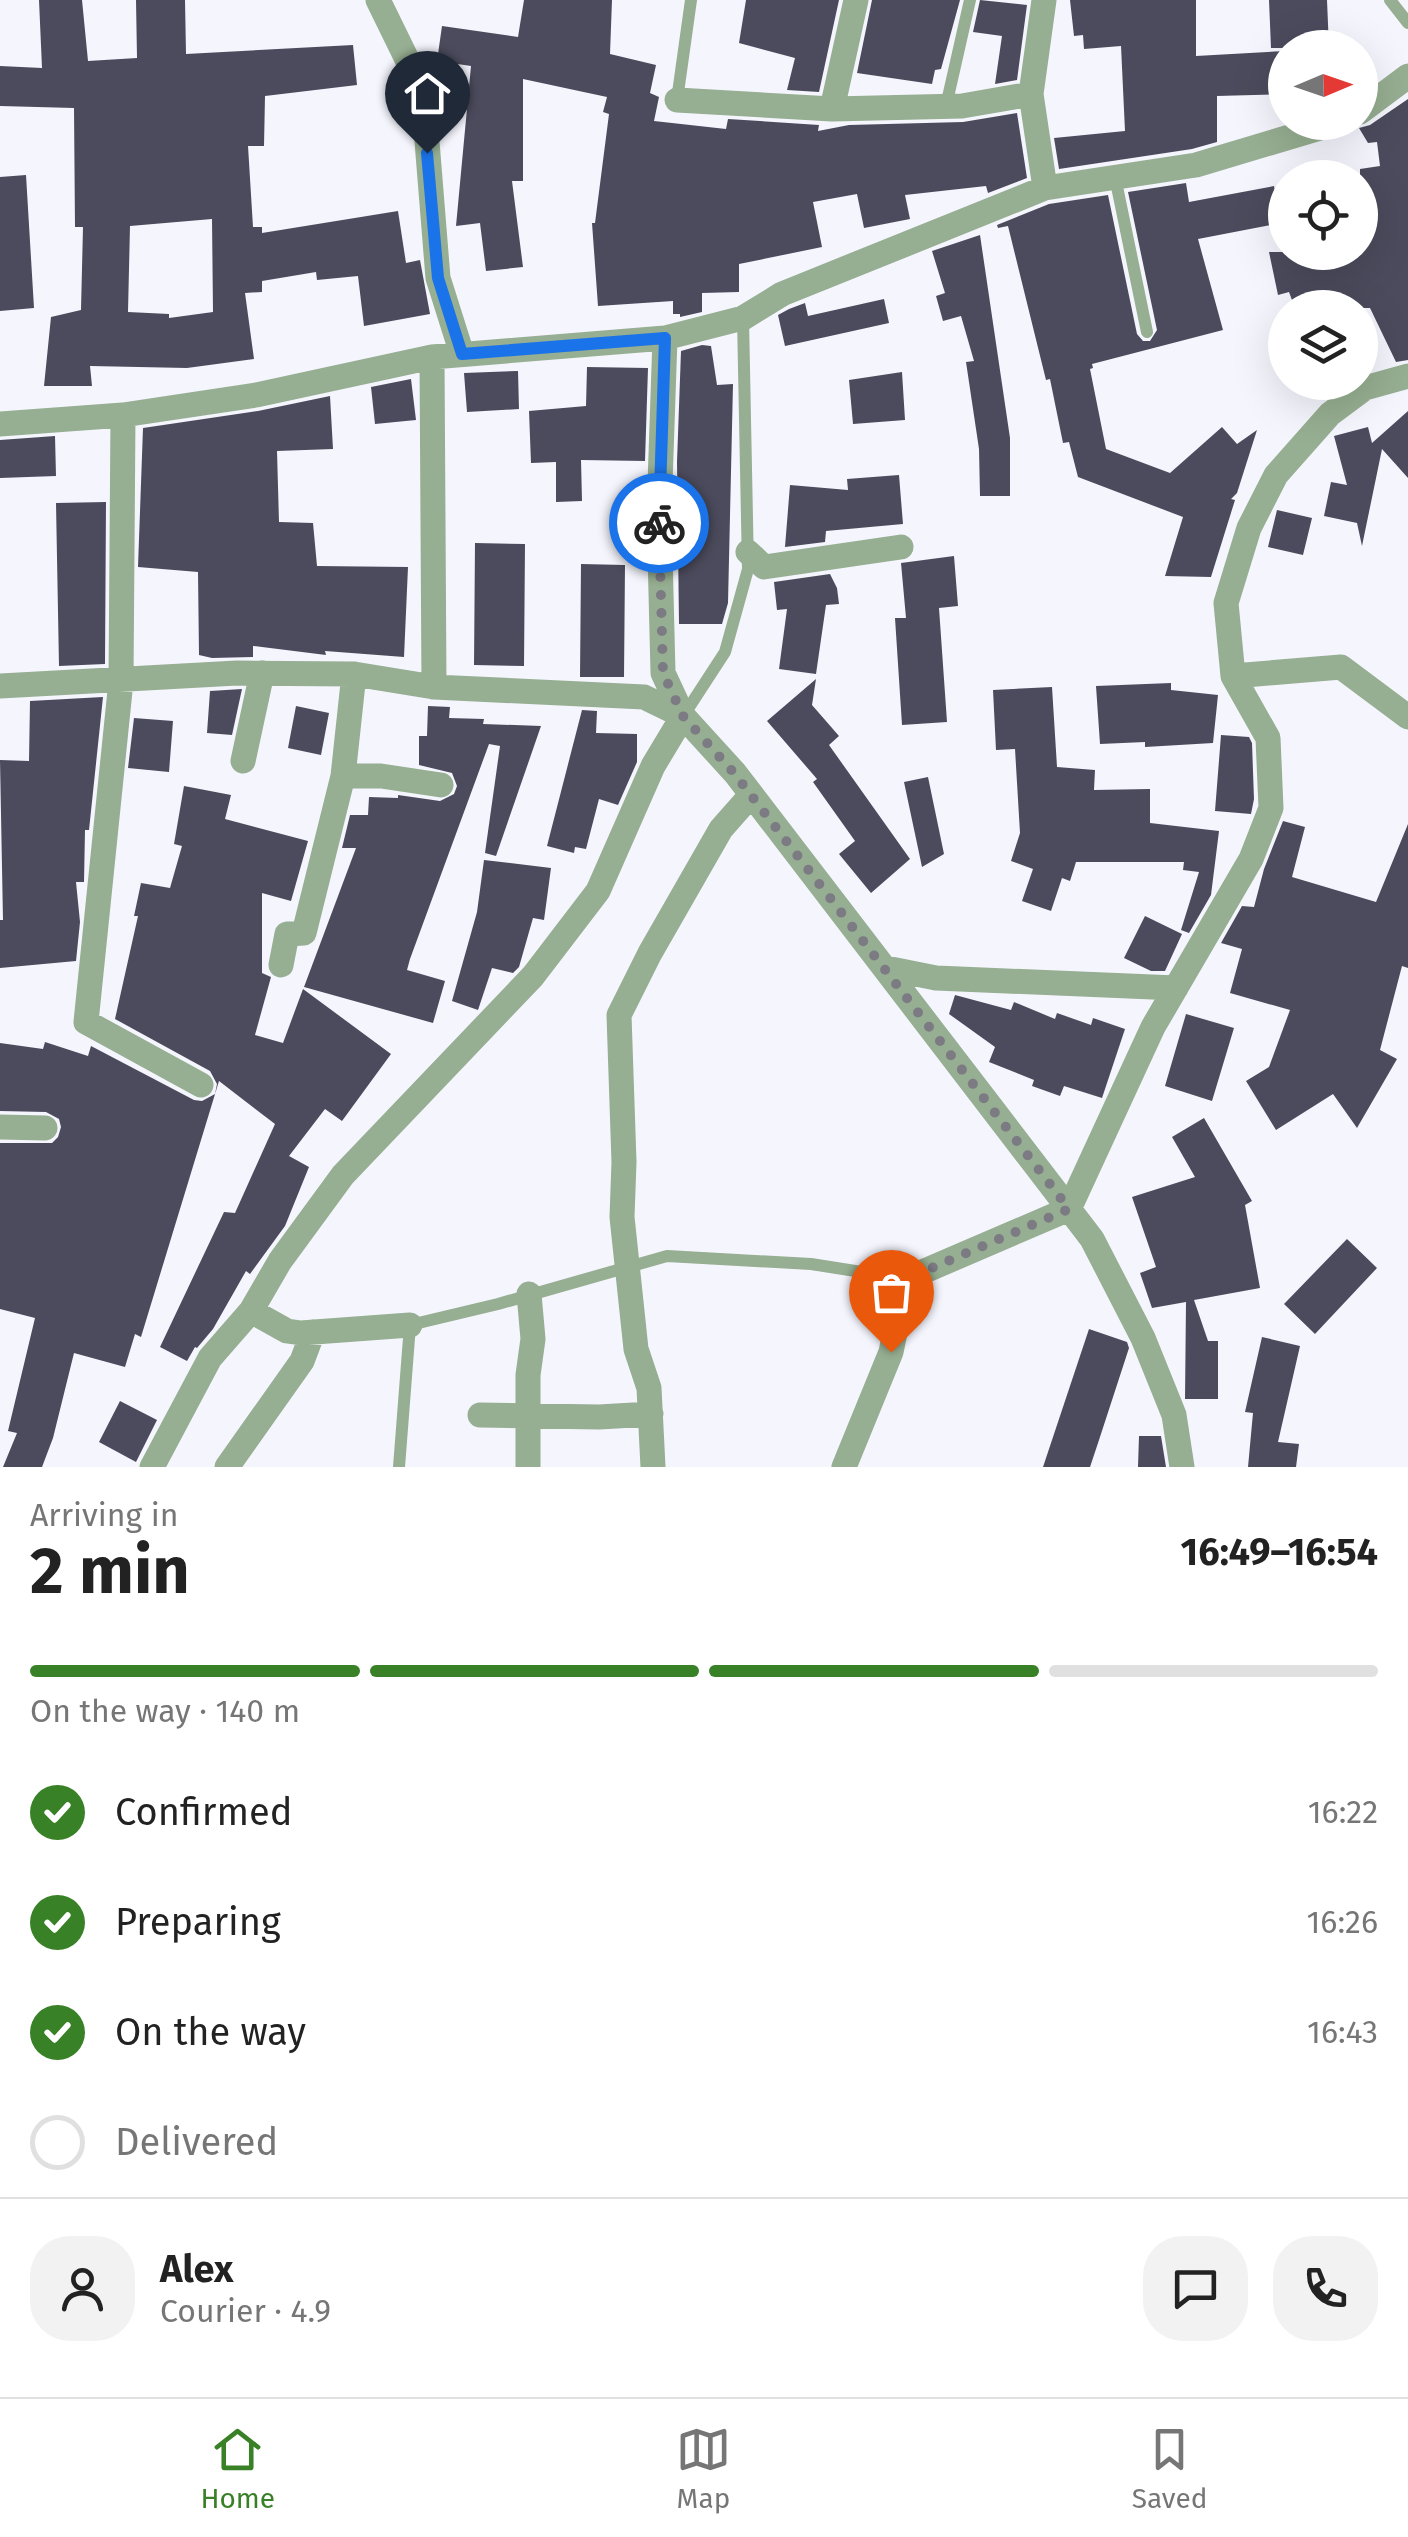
<!DOCTYPE html>
<meta charset="utf-8">
<style>
:root{--surface:#fff;--page:#f2f2f2;--text:#222;--muted:#767676;--line:#e0e0e0;--accent:#398126}
body{margin:0;font-family:"Fira Sans",sans-serif;background:var(--page);color:var(--text);height:100vh;display:flex;flex-direction:column;font-size:38px;white-space:nowrap}
*{box-sizing:border-box;margin:0}
p{font-size:32px;color:var(--muted)}
.icon{flex:none;width:55px;height:55px;fill:none;stroke:currentColor;stroke-width:2;stroke-linecap:round;stroke-linejoin:round}
.map{position:relative;height:1467px;overflow:hidden}
.drawer{display:flex;flex-direction:column;background:var(--surface);flex:1}
.drawer>*{flex:none}
.needle{width:65px;rotate:88deg}
.fabs{position:absolute;left:1268px;top:30px;display:grid;gap:20px}
.fabs a{display:grid;place-items:center;width:110px;height:110px;border-radius:50%;background:var(--surface);box-shadow:0 10px 40px #0002;font-size:50px}
.pin{position:absolute;display:grid;place-items:center;width:85px;height:85px;color:#fff;margin:-102px -42px;border-radius:50% 50% 50% 0;rotate:-45deg;box-shadow:0 0 10px #0007}
.pin .icon{rotate:45deg}
.courier{position:absolute;display:grid;place-items:center;width:100px;height:100px;margin:-50px;border:8px solid #1a73e8;border-radius:50%;background:#fff;color:#222;box-shadow:0 2px 12px #0007}
.headline em{font-style:normal;font-weight:700}
.headline div{display:flex;flex-direction:column-reverse}
.headline{display:flex;align-items:center;justify-content:space-between;height:170px;padding:0 30px}
h1{font-size:65px;font-weight:700;line-height:75px}
.bar{display:grid;grid-template-columns:repeat(4,1fr);gap:15px 10px;align-content:center;height:120px;padding:0 30px}
.bar i{height:12px;border-radius:8px;background:var(--line)}
.bar .selected{background:var(--accent)}
.bar p{grid-column:span 4}
.line{display:flex;align-items:center;gap:25px;padding:0 30px;border-top:2px solid var(--line)}
.line div{flex:1}
.round{display:grid;place-items:center;flex:none;width:105px;height:105px;border-radius:40px;background:var(--page)}
ol{padding:0 30px;list-style:none}
li{display:flex;align-items:center;gap:30px;height:110px}
li p{margin-inline-start:auto}
li .icon{padding:10px;border-radius:50%;background:var(--accent);color:#fff;stroke-width:4}
li:last-child{color:var(--muted)}
li i{width:55px;height:55px;border:5px solid var(--line);border-radius:50%}
.tabs{display:flex;justify-content:space-around;align-items:center;height:140px;border-top:2px solid var(--line);background:var(--surface);font-size:28px;color:var(--muted)}
.tabs a{display:grid;justify-items:center;gap:5px}
.tabs .selected{color:var(--accent)}
.map>svg:first-child{display:block}
.building{fill:#4b4b5d;fill-rule:evenodd}
.lines{fill:none;stroke-linecap:round;stroke-linejoin:round}
.lane{stroke:#96ae91;stroke-width:12}
.street{stroke:#96ae91;stroke-width:25}
.done{stroke:#7c7b84;stroke-width:10;stroke-dasharray:0 18}
.route{stroke:#1a73e8;stroke-width:12}
</style>
<div class="map">
<svg width="1408" height="1467" viewBox="0 0 1408 1467">
<rect width="100%" height="100%" fill="#f5f5fe"/>
<path class="building" d="M 39,0 L 82,0 L 88,61 L 137,58 L 136,0 L 185,0 L 186,54 L 353,45 L 357,85 L 265,96 L 264,146 L 248,146 L 253,227 L 262,227 L 262,233 L 398,211 L 406,263 L 420,260 L 430,314 L 364,326 L 358,276 L 317,280 L 316,272 L 262,281 L 262,292 L 245,293 L 254,359 L 187,368 L 90,366 L 92,386 L 44,386 L 51,317 L 81,310 L 83,227 L 75,227 L 74,108 L 0,106 L 0,66 L 42,68 ZM 212,219 L 213,312 L 169,318 L 169,314 L 128,312 L 130,226 Z
M 524,0 L 612,0 L 610,54 L 656,65 L 650,93 L 659,97 L 654,121 L 726,129 L 728,119 L 819,125 L 818,131 L 849,125 L 963,122 L 1017,113 L 1027,178 L 988,193 L 986,186 L 905,195 L 910,219 L 864,228 L 857,194 L 813,202 L 822,247 L 739,264 L 739,292 L 702,293 L 702,312 L 680,317 L 680,314 L 673,314 L 673,301 L 598,306 L 592,223 L 595,223 L 609,114 L 603,112 L 607,97 L 523,79 L 523,181 L 512,181 L 523,267 L 486,271 L 480,223 L 456,226 L 471,66 L 437,61 L 442,26 L 518,37 Z
M 746,0 L 839,0 L 819,92 L 787,90 L 795,58 L 739,43 Z
M 872,0 L 960,0 L 941,69 L 935,70 L 932,84 L 857,73 Z
M 980,0 L 1027,5 L 1017,80 L 995,84 L 1002,36 L 973,32 Z
M 1070,0 L 1196,0 L 1196,56 L 1285,51 L 1285,94 L 1217,96 L 1217,142 L 1192,149 L 1059,169 L 1054,138 L 1125,131 L 1121,46 L 1084,49 L 1083,35 L 1074,36 Z
M 1269,0 L 1327,0 L 1329,48 L 1271,48 Z
M 1408,99 L 1408,360 L 1396,362 L 1370,308 L 1295,308 L 1289,292 L 1278,295 L 1269,252 L 1360,252 L 1360,169 L 1380,166 L 1377,142 L 1368,143 L 1359,128 L 1370,125 Z
M 26,175 L 34,308 L 0,311 L 0,177 Z
M 1186,183 L 1189,202 L 1274,186 L 1281,223 L 1198,239 L 1223,330 L 1092,364 L 1093,368 L 1090,369 L 1106,449 L 1170,473 L 1222,427 L 1237,444 L 1257,430 L 1237,493 L 1231,499 L 1235,500 L 1211,577 L 1165,576 L 1183,517 L 1078,477 L 1069,442 L 1063,443 L 1050,379 L 1046,380 L 1008,226 L 998,228 L 997,225 L 1049,204 L 1108,195 L 1137,334 L 1143,341 L 1150,341 L 1157,330 L 1128,192 Z
M 980,235 L 1010,438 L 1010,496 L 980,496 L 979,449 L 966,362 L 974,361 L 961,316 L 943,321 L 936,296 L 945,293 L 932,251 Z
M 884,299 L 889,323 L 785,346 L 778,315 L 789,309 L 805,303 L 808,316 Z
M 702,345 L 711,346 L 717,385 L 733,384 L 728,603 L 722,624 L 679,624 L 677,462 L 681,351 Z
M 587,367 L 648,368 L 645,461 L 581,460 L 582,501 L 556,502 L 556,462 L 531,463 L 529,411 L 586,406 Z
M 518,371 L 519,409 L 467,412 L 464,373 Z
M 902,372 L 905,420 L 853,424 L 849,380 Z
M 411,379 L 416,420 L 375,424 L 371,387 Z
M 330,396 L 333,449 L 277,451 L 279,522 L 313,523 L 317,566 L 408,567 L 404,657 L 325,651 L 326,655 L 253,646 L 253,657 L 212,658 L 199,655 L 198,572 L 138,567 L 143,428 L 258,411 Z
M 1408,411 L 1408,478 L 1382,449 L 1362,546 L 1357,523 L 1324,516 L 1331,482 L 1347,485 L 1334,436 L 1368,427 L 1372,443 Z
M 55,436 L 56,476 L 0,478 L 0,440 Z
M 899,475 L 903,524 L 826,531 L 825,542 L 785,547 L 790,485 L 848,490 L 847,479 Z
M 106,502 L 105,664 L 59,666 L 56,503 Z
M 1277,510 L 1312,518 L 1303,555 L 1268,547 Z
M 475,543 L 525,544 L 524,666 L 474,665 Z
M 954,556 L 958,606 L 939,608 L 947,722 L 902,725 L 895,618 L 906,618 L 901,563 Z
M 581,564 L 625,565 L 624,677 L 580,677 Z
M 830,574 L 837,588 L 839,604 L 826,605 L 816,674 L 779,669 L 787,609 L 777,610 L 774,582 Z
M 816,679 L 812,705 L 839,736 L 829,745 L 910,859 L 871,893 L 839,854 L 855,841 L 813,782 L 817,779 L 767,721 Z
M 1171,683 L 1171,690 L 1218,695 L 1213,743 L 1145,747 L 1145,742 L 1100,744 L 1096,686 Z
M 1052,687 L 1057,767 L 1095,770 L 1094,790 L 1150,789 L 1150,823 L 1219,831 L 1211,895 L 1189,933 L 1181,930 L 1199,872 L 1183,870 L 1184,862 L 1076,862 L 1070,881 L 1062,878 L 1051,911 L 1022,901 L 1033,869 L 1011,861 L 1020,833 L 1015,749 L 996,750 L 993,690 Z
M 242,689 L 232,735 L 207,733 L 210,691 Z
M 103,697 L 89,830 L 85,830 L 84,882 L 76,882 L 80,922 L 76,961 L 0,968 L 0,920 L 3,920 L 0,760 L 29,761 L 30,701 Z
M 296,706 L 329,713 L 321,755 L 288,748 Z
M 428,706 L 450,707 L 449,718 L 484,719 L 483,724 L 541,726 L 496,856 L 485,853 L 500,746 L 489,744 L 410,959 L 407,970 L 445,981 L 433,1023 L 304,987 L 356,848 L 342,848 L 350,815 L 368,815 L 369,797 L 398,798 L 398,795 L 440,801 L 454,794 L 457,786 L 452,773 L 419,765 L 419,736 L 427,736 Z
M 582,710 L 597,711 L 596,733 L 637,734 L 637,762 L 618,805 L 599,799 L 586,849 L 575,847 L 574,853 L 547,846 Z
M 134,718 L 173,721 L 169,772 L 128,768 Z
M 1221,735 L 1249,737 L 1252,743 L 1254,799 L 1251,814 L 1215,811 Z
M 928,777 L 944,854 L 922,867 L 904,782 Z
M 184,786 L 231,795 L 225,819 L 308,841 L 291,901 L 262,893 L 262,973 L 271,977 L 255,1035 L 283,1043 L 303,989 L 391,1054 L 342,1121 L 325,1109 L 289,1156 L 309,1167 L 285,1226 L 250,1274 L 246,1271 L 213,1329 L 197,1348 L 195,1347 L 187,1361 L 160,1347 L 224,1212 L 235,1213 L 275,1124 L 219,1081 L 141,1337 L 135,1334 L 125,1367 L 74,1353 L 53,1438 L 42,1467 L 3,1467 L 17,1433 L 8,1431 L 35,1318 L 0,1309 L 0,1143 L 52,1143 L 58,1137 L 61,1127 L 59,1119 L 46,1112 L 0,1111 L 0,1043 L 43,1049 L 45,1042 L 88,1056 L 91,1046 L 194,1100 L 202,1101 L 215,1094 L 217,1084 L 210,1071 L 115,1019 L 138,916 L 134,916 L 141,883 L 170,888 L 182,846 L 174,844 Z
M 1283,821 L 1305,827 L 1292,877 L 1376,902 L 1408,824 L 1408,968 L 1402,966 L 1380,1050 L 1397,1059 L 1357,1128 L 1333,1094 L 1276,1130 L 1246,1081 L 1269,1067 L 1290,1010 L 1230,993 L 1242,949 L 1221,943 L 1242,906 L 1254,907 L 1264,869 Z
M 484,860 L 551,868 L 544,920 L 533,918 L 519,967 L 513,973 L 492,968 L 478,1010 L 452,1001 L 477,912 Z
M 1145,916 L 1182,934 L 1165,971 L 1151,971 L 1124,958 Z
M 955,995 L 1011,1010 L 1014,1002 L 1055,1019 L 1057,1013 L 1091,1025 L 1093,1018 L 1125,1029 L 1102,1098 L 1064,1086 L 1060,1096 L 1032,1086 L 1034,1080 L 989,1062 L 995,1047 L 949,1014 Z
M 1186,1014 L 1234,1028 L 1212,1101 L 1165,1086 Z
M 1204,1118 L 1252,1201 L 1245,1205 L 1260,1288 L 1194,1300 L 1208,1341 L 1218,1341 L 1218,1399 L 1185,1399 L 1186,1302 L 1152,1308 L 1140,1273 L 1156,1267 L 1132,1197 L 1195,1177 L 1172,1137 Z
M 1347,1239 L 1377,1268 L 1315,1334 L 1284,1304 Z
M 1089,1329 L 1127,1342 L 1129,1348 L 1099,1440 L 1090,1467 L 1043,1467 Z
M 1262,1337 L 1300,1346 L 1278,1442 L 1299,1444 L 1296,1467 L 1248,1467 L 1253,1413 L 1245,1412 Z
M 120,1401 L 157,1420 L 136,1462 L 99,1442 Z
M 1139,1436 L 1161,1436 L 1166,1467 L 1138,1467 Z"/>
<g class="lines">
<path class="lane" d="M 1390,0 L 1408,23
M 677,100 L 691,0
M 946,106 L 970,0
M 1115,177 L 1147,332
M 684,715 L 725,652 L 748,569 L 743,318
M 399,1467 L 410,1325 L 498,1304 L 667,1256 L 811,1264 L 906,1279"/>
<path class="street" d="M 378,0 L 423,92 L 438,278 L 462,354
M 1044,0 L 1031,94 L 1045,188
M 677,100 L 832,109 L 962,106 L 1031,94
M 832,109 L 856,0
M 1360,112 L 1408,76
M 665,338 L 659,513 L 663,673 L 683,716 L 735,773 L 1092,1239 L 1143,1338 L 1174,1415 L 1182,1467
M 432,357 L 434,687
M 123,415 L 121,681 L 86,1022 L 201,1085
M 0,424 L 123,415 L 256,395 L 432,357 L 665,338 L 743,318 L 782,294 L 1045,188 L 1196,165 L 1340,122
M 748,552 L 764,567 L 901,547
M 1233,676 L 1341,667 L 1408,717
M 0,686 L 237,673 L 354,674 L 434,687 L 644,697 L 683,716
M 243,761 L 262,673
M 343,776 L 381,776 L 441,785
M 281,965 L 287,934 L 304,933 L 343,776 L 354,674
M 886,968 L 936,978 L 1176,988
M 0,1127 L 45,1128
M 251,1311 L 287,1331 L 301,1333 L 410,1325
M 480,1415 L 599,1417 L 651,1414
M 152,1467 L 210,1358 L 251,1311 L 280,1261 L 343,1175 L 533,976 L 598,891 L 653,766 L 683,716
M 227,1467 L 302,1361 L 313,1332
M 528,1467 L 528,1375 L 533,1339 L 529,1294
M 653,1467 L 649,1388 L 636,1349 L 622,1217 L 624,1162 L 619,1015 L 650,953 L 721,829 L 751,795
M 844,1467 L 891,1352 L 906,1279 L 1069,1209 L 1153,1027 L 1251,859 L 1271,808 L 1268,738 L 1233,676 L 1226,603 L 1249,528 L 1276,475 L 1330,414 L 1365,388 L 1408,376"/>
</g>
<g class="lines">
<path class="done" d="M 659,523 L 663,673 L 683,716 L 734,773 L 1069,1209 L 906,1279 L 891,1352"/>
<path class="route" d="M 427,153 L 438,278 L 462,354 L 665,338 L 659,523"/>
</g>
</svg>
<div class="fabs">
<a><svg class="needle" viewBox="-14 -14 28 28"><path d="M0-13l5 13h-10z" fill="#e53935"/><path d="M0 13l5-13h-10z" fill="#767676"/></svg></a>
<a><svg class="icon" aria-label="locate" viewBox="0 0 24 24"><circle cx="12" cy="12" r="6"/><path d="M12 2v4M12 18v4M2 12h4M18 12h4"/></svg></a>
<a><svg class="icon" aria-label="layers" viewBox="0 0 24 24"><path d="M12 4l9 5-9 5-9-5zM3 14l9 5 9-5"/></svg></a>
</div>
<div class="pin" style="left:891px;top:1352px;background:#ea580c"><svg class="icon" aria-label="bag" viewBox="0 0 24 24"><path d="M5 8h14l-1 12H6zM9 8a3 3 0 0 1 6 0"/></svg></div>
<div class="pin" style="left:427px;top:153px;background:#1f2937"><svg class="icon" aria-label="home" viewBox="0 0 24 24"><path d="M3 11l9-7 9 7M6 9v11h12V9"/></svg></div>
<div class="courier" style="left:659px;top:523px"><svg class="icon" aria-label="bike" viewBox="0 0 24 24"><circle cx="6" cy="16" r="4"/><circle cx="18" cy="16" r="4"/><path d="M6 16l4-8h5l3 8M10 8l3 8H6M13 5h3"/></svg></div>
</div>
<section class="drawer">
<div class="headline"><div><h1>2 min</h1><p>Arriving in</p></div><em>16:49–16:54</em></div>
<div class="bar"><i class="selected"></i><i class="selected"></i><i class="selected"></i><i></i><p>On the way · 140 m</p></div>
<ol>
<li><svg class="icon" aria-label="check" viewBox="0 0 24 24"><path d="M5 12l5 5 9-10"/></svg>Confirmed<p>16:22</p></li>
<li><svg class="icon" aria-label="check" viewBox="0 0 24 24"><path d="M5 12l5 5 9-10"/></svg>Preparing<p>16:26</p></li>
<li><svg class="icon" aria-label="check" viewBox="0 0 24 24"><path d="M5 12l5 5 9-10"/></svg>On the way<p>16:43</p></li>
<li><i></i>Delivered</li>
</ol>
<div class="line" style="height:180px"><a class="round"><svg class="icon" aria-label="person" viewBox="0 0 24 24"><circle cx="12" cy="8" r="4"/><path d="M4 21q1-7 8-7t8 7"/></svg></a><div><b>Alex</b><p>Courier · 4.9</p></div><a class="round"><svg class="icon" aria-label="chat" viewBox="0 0 24 24"><path d="M4 5h16v11H9l-5 4z"/></svg></a><a class="round"><svg class="icon" aria-label="phone" viewBox="0 0 24 24"><path d="M5 4h4l2 5-3 2q2 4 5 5l2-3 5 2v4C11 20 4 13 5 4z"/></svg></a></div>
</section>
<nav class="tabs">
<a class="selected"><svg class="icon" aria-label="home" viewBox="0 0 24 24"><path d="M3 11l9-7 9 7M6 9v11h12V9"/></svg>Home</a>
<a><svg class="icon" aria-label="map" viewBox="0 0 24 24"><path d="M3 6l6-2 6 2 6-2v14l-6 2-6-2-6 2zM9 4v14M15 6v14"/></svg>Map</a>
<a><svg class="icon" aria-label="saved" viewBox="0 0 24 24"><path d="M7 4h10v16l-5-4-5 4z"/></svg>Saved</a>
</nav>
